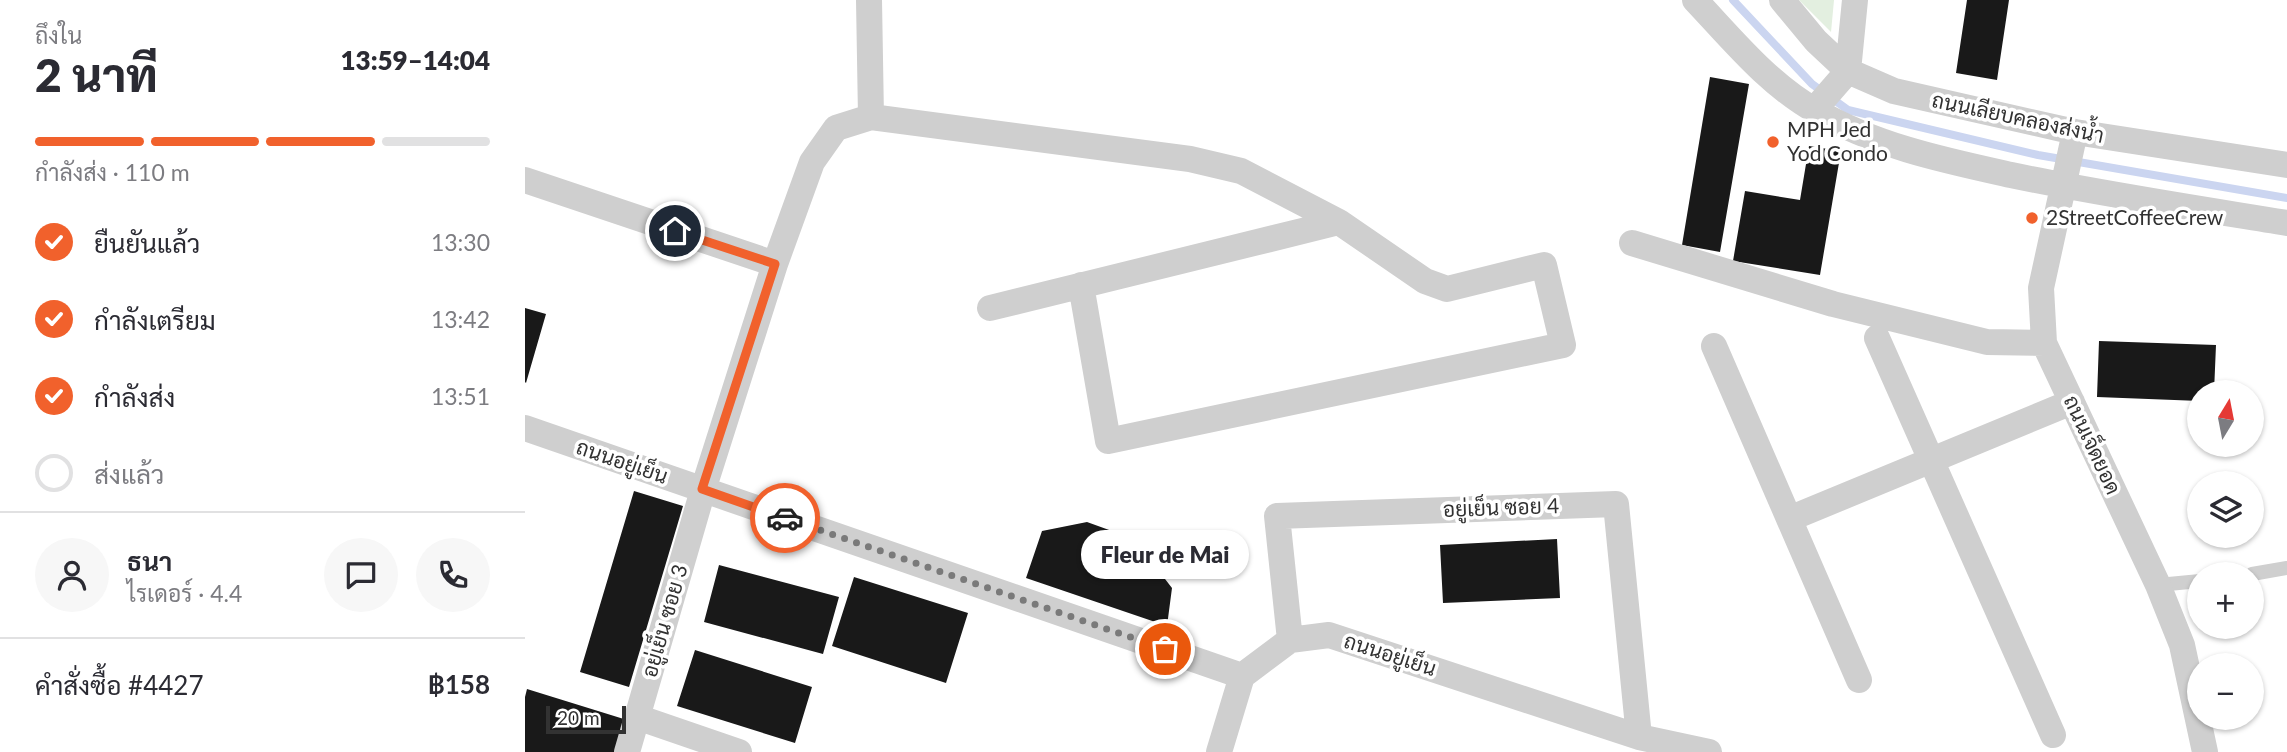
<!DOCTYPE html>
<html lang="th">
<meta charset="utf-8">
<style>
:root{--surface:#fff;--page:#f7f7f7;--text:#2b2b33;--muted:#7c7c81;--line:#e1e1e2;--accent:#f1612c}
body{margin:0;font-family:Lato,Sarabun,sans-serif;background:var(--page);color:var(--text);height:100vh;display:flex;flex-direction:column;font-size:26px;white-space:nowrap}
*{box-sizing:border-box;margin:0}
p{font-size:23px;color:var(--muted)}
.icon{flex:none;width:38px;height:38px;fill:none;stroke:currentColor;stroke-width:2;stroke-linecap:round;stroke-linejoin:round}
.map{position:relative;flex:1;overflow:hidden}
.panel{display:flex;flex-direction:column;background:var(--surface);width:525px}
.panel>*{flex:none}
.needle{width:46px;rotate:10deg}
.fabs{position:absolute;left:1662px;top:380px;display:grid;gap:14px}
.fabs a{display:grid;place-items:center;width:77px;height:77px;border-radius:50%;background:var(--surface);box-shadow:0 2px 5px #0004;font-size:35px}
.scale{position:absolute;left:21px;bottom:18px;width:80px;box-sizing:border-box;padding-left:7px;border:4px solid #323232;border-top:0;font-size:19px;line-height:24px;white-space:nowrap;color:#323232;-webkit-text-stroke:5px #fff;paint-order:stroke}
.pin{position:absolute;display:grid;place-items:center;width:60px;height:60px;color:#fff;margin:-30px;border:4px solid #fff;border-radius:50%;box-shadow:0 2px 7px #0007}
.courier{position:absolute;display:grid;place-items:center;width:70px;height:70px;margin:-35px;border:5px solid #f1612c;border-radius:50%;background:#fff;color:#222;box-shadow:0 2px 9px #0007}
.bubble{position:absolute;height:49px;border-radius:24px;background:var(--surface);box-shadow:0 2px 5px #0004;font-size:23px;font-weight:800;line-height:49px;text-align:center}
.head em{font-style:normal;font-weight:800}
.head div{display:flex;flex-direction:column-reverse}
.head{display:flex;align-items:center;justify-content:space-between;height:119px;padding:0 35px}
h1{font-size:46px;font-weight:800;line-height:52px}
.bar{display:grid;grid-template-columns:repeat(4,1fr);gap:10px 7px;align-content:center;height:84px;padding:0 35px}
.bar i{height:9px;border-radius:5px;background:var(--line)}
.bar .current{background:var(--accent)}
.bar p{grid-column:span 4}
.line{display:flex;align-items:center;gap:18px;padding:0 35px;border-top:2px solid var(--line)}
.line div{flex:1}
.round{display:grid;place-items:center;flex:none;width:74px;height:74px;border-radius:37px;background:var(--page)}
ol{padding:0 35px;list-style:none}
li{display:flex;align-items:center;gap:21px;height:77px}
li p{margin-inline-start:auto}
li .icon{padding:7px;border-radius:50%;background:var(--accent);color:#fff;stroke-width:4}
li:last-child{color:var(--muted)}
li i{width:38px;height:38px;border:4px solid var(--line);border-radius:50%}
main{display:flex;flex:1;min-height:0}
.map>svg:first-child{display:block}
.green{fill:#e3efe0}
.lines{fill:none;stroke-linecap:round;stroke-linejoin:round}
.stream{stroke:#cbd5f0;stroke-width:8}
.building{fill:#191919}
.lane{stroke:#cfcfcf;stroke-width:14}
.street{stroke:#cfcfcf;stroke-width:26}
.done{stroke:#7a7a7a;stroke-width:7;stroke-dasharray:0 12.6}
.route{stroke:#f1612c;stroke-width:9}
.poi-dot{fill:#f1612c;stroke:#fff;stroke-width:2.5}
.labels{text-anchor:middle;stroke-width:7;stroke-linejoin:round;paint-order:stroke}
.street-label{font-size:21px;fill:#323232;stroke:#fff}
.poi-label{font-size:21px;fill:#323232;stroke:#fff;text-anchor:start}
</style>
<main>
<section class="panel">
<div class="head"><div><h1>2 นาที</h1><p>ถึงใน</p></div><em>13:59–14:04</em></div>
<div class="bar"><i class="current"></i><i class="current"></i><i class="current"></i><i></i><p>กำลังส่ง · 110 m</p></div>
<ol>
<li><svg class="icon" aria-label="check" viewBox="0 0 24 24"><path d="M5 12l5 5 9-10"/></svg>ยืนยันแล้ว<p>13:30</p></li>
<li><svg class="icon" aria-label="check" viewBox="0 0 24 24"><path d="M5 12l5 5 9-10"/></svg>กำลังเตรียม<p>13:42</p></li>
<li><svg class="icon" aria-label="check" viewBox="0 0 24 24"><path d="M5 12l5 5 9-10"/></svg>กำลังส่ง<p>13:51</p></li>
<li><i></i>ส่งแล้ว</li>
</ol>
<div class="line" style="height:126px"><a class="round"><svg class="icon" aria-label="person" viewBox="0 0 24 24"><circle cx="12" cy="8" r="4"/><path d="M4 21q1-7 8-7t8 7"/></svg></a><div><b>ธนา</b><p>ไรเดอร์ · 4.4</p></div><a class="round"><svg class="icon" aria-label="chat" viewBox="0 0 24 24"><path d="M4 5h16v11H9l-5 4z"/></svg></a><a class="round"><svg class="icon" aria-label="phone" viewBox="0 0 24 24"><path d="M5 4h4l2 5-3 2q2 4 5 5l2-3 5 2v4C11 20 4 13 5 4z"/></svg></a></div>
<div class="line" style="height:91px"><div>คำสั่งซื้อ #4427</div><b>฿158</b></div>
</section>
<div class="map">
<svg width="1762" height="752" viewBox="0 0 1762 752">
<rect width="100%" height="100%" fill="#fff"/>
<path class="green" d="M 1274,0 L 1309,0 L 1306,32 Z"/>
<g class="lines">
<path class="stream" d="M 1208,0 L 1287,84 L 1323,110 L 1513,155 L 1762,198"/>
</g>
<path class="building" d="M 1442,0 L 1484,0 L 1472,80 L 1431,73 Z
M 1185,77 L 1224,84 L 1195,252 L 1157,245 Z
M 1284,146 L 1316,151 L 1295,275 L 1208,261 L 1220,191 L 1275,200 Z
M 0,308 L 21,314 L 1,383 L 0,382 Z
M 1574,341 L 1691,345 L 1689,392 L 1675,392 L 1675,401 L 1572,397 Z
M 109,491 L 158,506 L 104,687 L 55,672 Z
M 562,522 L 609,539 L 647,588 L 642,626 L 501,578 L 517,531 Z
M 1032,539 L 1035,598 L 918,603 L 915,545 Z
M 194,565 L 314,597 L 298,654 L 179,622 Z
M 329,577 L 443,613 L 421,683 L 307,646 Z
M 170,650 L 287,687 L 270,743 L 152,706 Z
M 2,689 L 102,720 L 92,752 L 0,752 L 0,697 Z"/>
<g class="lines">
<path class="lane" d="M 1727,574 L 1762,568
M 1633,585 L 1675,581"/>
<path class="street" d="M 344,0 L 346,117
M 1170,0 C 1207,39 1243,84 1291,111 C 1351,146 1418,160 1486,175 C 1577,194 1670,208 1762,223
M 1257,0 L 1291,41 L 1323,71 L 1369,91 L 1550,132 L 1762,165
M 1289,110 L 1323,71 L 1330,0
M 1550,132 L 1516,288 L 1519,343 L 1633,585 L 1657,645 L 1680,752
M 0,180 L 250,264
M 1107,243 L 1308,304 L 1462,342 L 1519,343
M 465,308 L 814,222
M 1352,338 L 1528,735
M 1189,346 L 1334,680
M 0,428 L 717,676
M 1264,519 L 1547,402
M 765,640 L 752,516 L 1091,504 L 1114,737
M 717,676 L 765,640 L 804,635 L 1114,737 L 1184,752
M 112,717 L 214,752
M 102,752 L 178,490 L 250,264 L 287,162 L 311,128 L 346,117 L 665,159 L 716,171 L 814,222 L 900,281 L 922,289 L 1019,265 L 1038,345 L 583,441 L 556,285
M 694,752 L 717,676"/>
</g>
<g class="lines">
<path class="done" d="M 260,518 L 640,649"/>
<path class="route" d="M 150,231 L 250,264 L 177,489 L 260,518"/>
</g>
<g class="poi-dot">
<circle cx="1248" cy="142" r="7"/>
<circle cx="1507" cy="218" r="7"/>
</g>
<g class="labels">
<g class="street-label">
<text transform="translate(1493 118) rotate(12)" y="7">ถนนเลียบคลองส่งน้ำ</text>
<text transform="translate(1567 445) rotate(65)" y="7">ถนนเจ็ดยอด</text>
<text transform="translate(97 462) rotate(19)" y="7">ถนนอยู่เย็น</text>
<text transform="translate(976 508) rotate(-2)" y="7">อยู่เย็น ซอย 4</text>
<text transform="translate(140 621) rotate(-74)" y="7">อยู่เย็น ซอย 3</text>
<text transform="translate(865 655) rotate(18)" y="7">ถนนอยู่เย็น</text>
</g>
<g class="poi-label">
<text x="1262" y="137">MPH Jed<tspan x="1262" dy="24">Yod Condo</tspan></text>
<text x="1521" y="225">2StreetCoffeeCrew</text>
</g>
</g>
</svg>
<div class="fabs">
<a><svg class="needle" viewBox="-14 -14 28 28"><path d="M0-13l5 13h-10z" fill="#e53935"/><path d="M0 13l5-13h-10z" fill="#7c7c81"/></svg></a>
<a><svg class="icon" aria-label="layers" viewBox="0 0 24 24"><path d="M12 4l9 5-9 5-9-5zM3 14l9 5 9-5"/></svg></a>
<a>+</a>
<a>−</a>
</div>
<div class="scale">20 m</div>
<div class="pin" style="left:640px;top:649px;background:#ea580c"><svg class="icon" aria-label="bag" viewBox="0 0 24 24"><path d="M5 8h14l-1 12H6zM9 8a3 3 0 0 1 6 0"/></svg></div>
<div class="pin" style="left:150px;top:231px;background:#1f2937"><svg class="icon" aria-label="home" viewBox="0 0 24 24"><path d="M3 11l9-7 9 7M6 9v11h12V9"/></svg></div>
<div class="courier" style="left:260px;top:518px"><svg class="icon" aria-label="car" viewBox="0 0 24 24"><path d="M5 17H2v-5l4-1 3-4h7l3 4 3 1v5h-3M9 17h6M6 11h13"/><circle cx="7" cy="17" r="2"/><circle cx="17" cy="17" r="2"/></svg></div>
<div class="bubble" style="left:556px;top:530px;width:168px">Fleur de Mai</div>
</div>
</main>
